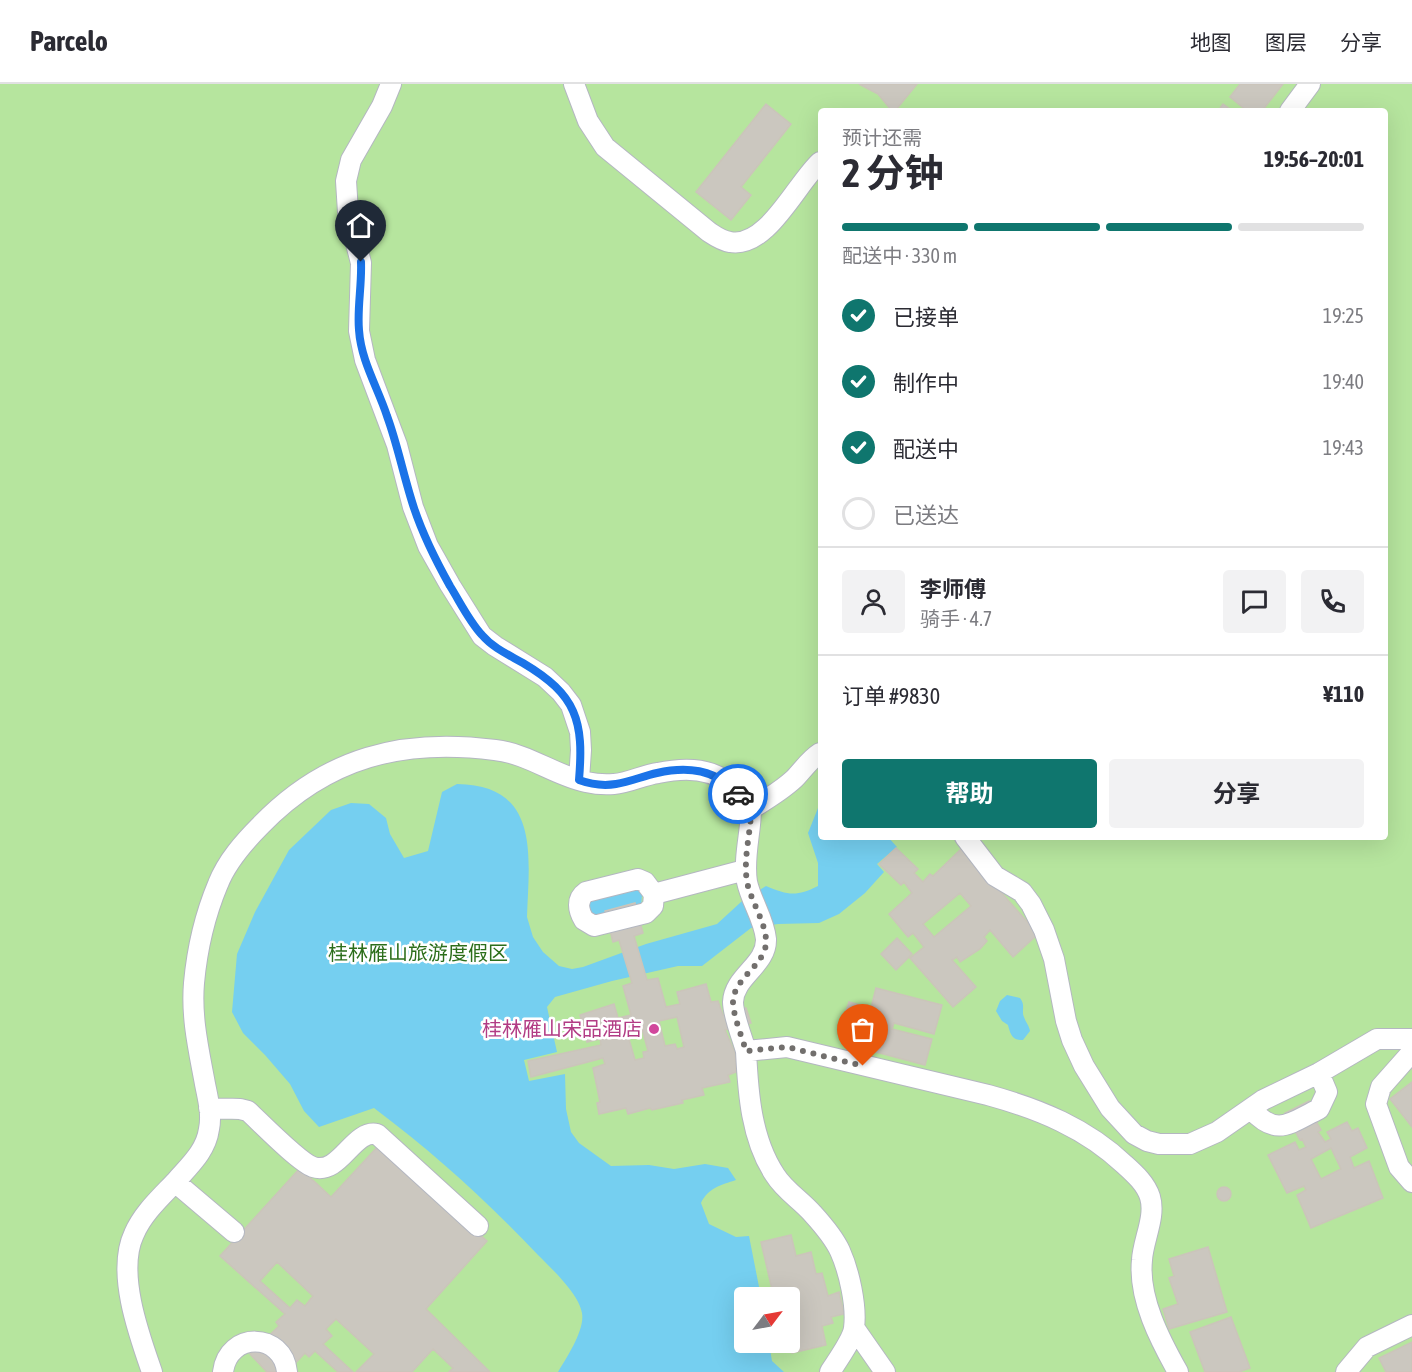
<!DOCTYPE html>
<html lang="zh">
<meta charset="utf-8">
<style>
:root{--surface:#fff;--page:#f2f2f3;--text:#2b2b33;--muted:#7c7c81;--line:#e1e1e2;--accent:#0f766e}
body{margin:0;font-family:"Asap Condensed","Noto Sans SC",sans-serif;background:var(--page);color:var(--text);height:100vh;display:flex;flex-direction:column;font-size:22px;white-space:nowrap}
*{box-sizing:border-box;margin:0}
p{font-size:20px;color:var(--muted)}
.icon{flex:none;width:33px;height:33px;fill:none;stroke:currentColor;stroke-width:2;stroke-linecap:round;stroke-linejoin:round}
.map{position:relative;flex:1;overflow:hidden}
.panel{position:absolute;left:818px;top:24px;width:570px;height:732px;display:flex;flex-direction:column;background:var(--surface);border-radius:6px;box-shadow:0 6px 24px #0002}
.panel>*{flex:none}
.needle{width:39px;rotate:58deg}
.tools{position:absolute;left:734px;top:1203px;display:grid;gap:12px}
.tools a{display:grid;place-items:center;width:66px;height:66px;border-radius:6px;background:var(--surface);box-shadow:0 6px 24px #0002;font-size:30px}
.pin{position:absolute;display:grid;place-items:center;width:51px;height:51px;color:#fff;margin:-62px -26px;border-radius:50% 50% 50% 0;rotate:-45deg;box-shadow:0 0 6px #0007}
.pin .icon{rotate:45deg}
.courier{position:absolute;display:grid;place-items:center;width:60px;height:60px;margin:-30px;border:4px solid #1a73e8;border-radius:50%;background:#fff;color:#222;box-shadow:0 2px 8px #0007}
.summary em{font-style:normal;font-weight:700}
.summary div{display:flex;flex-direction:column-reverse}
.summary{display:flex;align-items:center;justify-content:space-between;height:102px;padding:0 24px}
h1{font-size:39px;font-weight:700;line-height:45px}
.bar{display:grid;grid-template-columns:repeat(4,1fr);gap:9px 6px;align-content:center;height:72px;padding:0 24px}
.bar i{height:8px;border-radius:4px;background:var(--line)}
.bar .selected{background:var(--accent)}
.bar p{grid-column:span 4}
.line{display:flex;align-items:center;gap:15px;padding:0 24px;border-top:2px solid var(--line)}
.line div{flex:1}
.round{display:grid;place-items:center;flex:none;width:63px;height:63px;border-radius:6px;background:var(--page)}
ol{padding:0 24px;list-style:none}
li{display:flex;align-items:center;gap:18px;height:66px}
li p{margin-inline-start:auto}
li .icon{padding:6px;border-radius:50%;background:var(--accent);color:#fff;stroke-width:4}
li:last-child{color:var(--muted)}
li i{width:33px;height:33px;border:3px solid var(--line);border-radius:50%}
.action{display:flex;gap:12px;margin-top:auto;padding:12px 24px}
.action a{flex:1;height:69px;border-radius:6px;background:var(--accent);color:#fff;font-size:24px;font-weight:700;line-height:69px;text-align:center}
.action a+a{background:var(--page);color:var(--text)}
header{display:flex;align-items:center;gap:36px;box-sizing:border-box;height:84px;padding:0 30px;background:var(--surface);border-bottom:2px solid var(--line)}
header strong{font-size:28px}
nav{display:flex;gap:33px;margin-inline-start:auto;font-size:21px}
.map>svg:first-child{display:block}
.green{fill:#b6e59e;fill-rule:evenodd}
.water{fill:#75cff0}
.building{fill:#cbc7bf;stroke:#cbc5ba;stroke-width:1.5;fill-rule:evenodd}
.lines{fill:none;stroke-linecap:round;stroke-linejoin:round}
.minor-casing{stroke:#b4b7c1;stroke-width:22}
.minor{stroke:#fff;stroke-width:20}
.done{stroke:#726f6d;stroke-width:6;stroke-dasharray:0 10.8}
.route{stroke:#1a73e8;stroke-width:8}
.hotel-dot{fill:#d1479c;stroke:#fff;stroke-width:2}
.labels{text-anchor:middle;stroke-width:5;stroke-linejoin:round;paint-order:stroke}
.park-label{font-size:20px;fill:#2c6e1b;stroke:#fff}
.hotel-label{font-size:20px;fill:#b23c85;stroke:#fff;text-anchor:end}
</style>
<header>
<strong>Parcelo</strong>
<nav><a>地图</a><a>图层</a><a>分享</a></nav>
</header>
<div class="map">
<svg width="1412" height="1288" viewBox="0 0 1412 1288">
<rect width="100%" height="100%" fill="#efe9e1"/>
<path class="green" d="M 0,0 L 1412,0 L 1412,1288 L 0,1288 ZM 820,27 L 1384,27 L 1384,753 L 820,753 ZM 744,1214 L 789,1214 L 789,1258 L 744,1258 Z"/>
<path class="water" d="M 457,700 C 541,701 529,773 527,833 L 533,853 L 543,868 L 559,882 L 572,885 L 583,883 L 646,860 L 717,840 L 741,818 L 766,802 C 788,811 796,813 818,802 L 818,779 L 808,749 L 820,719 L 820,753 L 888,753 L 897,763 L 877,780 L 884,788 L 865,809 L 839,830 L 819,839 L 778,840 L 751,844 L 702,882 L 678,882 L 612,897 L 555,913 L 547,923 L 557,968 L 524,976 L 529,997 L 565,990 L 566,1025 L 571,1048 L 579,1059 L 611,1082 L 649,1081 L 674,1085 L 705,1080 L 728,1084 L 736,1096 C 721,1101 708,1104 701,1119 L 709,1140 L 736,1153 L 749,1152 L 761,1213 L 744,1214 L 744,1258 L 769,1259 L 772,1277 L 784,1288 L 558,1288 C 567,1273 585,1246 582,1229 C 579,1210 551,1184 538,1171 C 487,1117 434,1069 374,1024 L 319,1043 L 304,1027 L 290,1000 L 265,971 L 243,949 L 232,928 L 237,870 L 255,828 L 289,766 L 331,726 L 351,719 L 369,720 L 386,734 L 390,750 L 404,774 L 428,767 L 442,708 Z
M 634,802 L 642,811 L 641,822 L 597,834 C 590,829 588,824 588,816 Z
M 1007,911 L 1020,914 C 1026,922 1021,926 1024,933 C 1026,939 1029,941 1030,947 L 1023,956 C 1012,957 1010,949 1008,941 L 1002,937 L 996,927 L 1000,917 Z"/>
<path class="building" d="M 859,0 L 917,0 L 895,27 L 892,27 L 878,10 Z
M 1240,0 L 1283,0 L 1262,27 L 1247,27 L 1230,13 Z
M 766,20 L 791,40 L 741,103 L 751,111 L 731,136 L 696,108 Z
M 1223,20 L 1233,27 L 1218,27 Z
M 896,764 L 918,785 L 914,789 L 923,798 L 930,790 L 933,792 L 962,764 L 1038,850 L 1013,873 L 990,846 L 984,853 L 987,857 L 980,865 L 960,878 L 957,873 L 952,876 L 976,903 L 953,923 L 910,874 L 924,863 L 913,849 L 908,853 L 889,830 L 912,809 L 904,798 L 901,801 L 879,780 ZM 960,809 L 971,822 L 934,853 L 923,840 Z
M 635,819 L 643,849 L 634,852 L 647,896 L 658,894 L 666,923 L 680,920 L 677,908 L 706,900 L 711,918 L 718,917 L 723,931 L 746,924 L 751,939 L 725,946 L 735,969 L 736,988 L 728,991 L 730,998 L 702,1004 L 704,1011 L 682,1016 L 683,1019 L 652,1026 L 650,1024 L 628,1030 L 626,1024 L 599,1030 L 597,1019 L 600,1018 L 593,984 L 605,980 L 603,974 L 531,993 L 528,977 L 601,961 L 600,955 L 587,958 L 580,931 L 614,920 L 618,934 L 631,931 L 623,902 L 632,899 L 619,856 L 613,858 L 605,827 ZM 677,933 L 684,963 L 677,965 L 675,960 L 665,962 L 659,937 ZM 641,941 L 648,967 L 643,968 L 644,974 L 635,976 L 626,945 Z
M 897,854 L 912,870 L 896,886 L 881,870 Z
M 876,904 L 942,921 L 934,950 L 894,939 L 892,945 L 932,955 L 925,981 L 857,963 L 863,942 L 843,936 L 849,918 L 871,924 Z
M 1412,998 L 1412,1043 L 1390,1015 Z
M 1309,1017 L 1318,1035 L 1317,1039 L 1321,1046 L 1318,1048 L 1325,1058 L 1331,1055 L 1327,1048 L 1347,1038 L 1352,1047 L 1358,1044 L 1367,1064 L 1350,1073 L 1354,1084 L 1369,1077 L 1383,1114 L 1311,1144 L 1297,1111 L 1306,1106 L 1304,1102 L 1287,1109 L 1268,1071 L 1295,1058 L 1299,1066 L 1306,1063 L 1302,1055 L 1300,1056 L 1285,1029 ZM 1331,1064 L 1341,1085 L 1321,1095 L 1311,1075 Z
M 380,1060 L 487,1157 L 426,1225 L 490,1288 L 449,1288 L 453,1284 L 433,1265 L 412,1288 L 356,1288 L 374,1270 L 336,1235 L 326,1245 L 332,1252 L 323,1260 L 353,1288 L 338,1288 L 315,1267 L 309,1273 L 305,1269 L 287,1288 L 267,1288 L 250,1270 L 279,1242 L 276,1238 L 285,1230 L 220,1172 L 300,1084 L 331,1113 ZM 277,1178 L 313,1212 L 305,1222 L 297,1216 L 290,1224 L 260,1197 Z
M1217 1110a7 7 0 1 1 14 0a7 7 0 1 1-14 0Z
M 791,1151 L 796,1172 L 811,1168 L 816,1190 L 822,1189 L 828,1212 L 839,1208 L 844,1230 L 831,1233 L 833,1239 L 822,1242 L 826,1261 L 792,1269 L 789,1254 L 789,1214 L 774,1214 L 761,1158 Z
M 1208,1163 L 1227,1228 L 1169,1245 L 1163,1225 L 1178,1220 L 1169,1194 L 1174,1192 L 1169,1175 Z
M 1231,1233 L 1250,1284 L 1239,1288 L 1205,1288 L 1190,1248 Z
M 1412,1258 L 1412,1288 L 1386,1288 L 1379,1274 Z"/>
<g class="lines">
<defs>
<path id="minor" d="M 391,0 L 382,22 L 351,76 L 346,97 L 348,128 L 361,179 L 359,247 L 365,276 L 397,361 L 413,423 L 428,462 L 450,501 L 482,552 L 495,562 L 545,593 L 561,608 L 571,621 L 580,648 L 581,666 L 579,696
M 574,0 L 588,37 L 605,63 L 709,148 C 715,152 722,157 730,158 C 767,165 796,100 820,78
M 1290,27 L 1310,0
M 751,725 C 766,716 781,707 794,695 C 803,686 809,676 820,669
M 965,753 L 995,792 L 1022,808 L 1031,820 L 1044,846 L 1054,875 L 1066,937 L 1072,956 L 1084,982 L 1110,1024 L 1134,1050 L 1147,1057 L 1159,1060 L 1190,1060 L 1217,1048 L 1263,1016 L 1319,989 L 1377,955 L 1412,955
M 654,810 L 653,822 L 646,829 L 594,842 L 584,836 C 578,826 576,815 586,808 L 638,795 L 645,798 L 654,810 L 745,786
M 746,967 C 748,1008 751,1055 775,1091 C 785,1107 801,1116 813,1130 C 823,1141 834,1154 840,1167 C 849,1187 857,1222 854,1244 C 853,1255 837,1277 830,1288
M 1412,968 L 1381,1003 L 1376,1020 L 1399,1083 L 1412,1098
M 209,1024 L 240,1025 L 248,1027 C 261,1039 299,1078 313,1083 C 340,1092 353,1045 377,1050 L 478,1142
M 1251,1025 C 1277,1054 1290,1039 1319,1025 L 1327,1008 L 1319,989
M 175,1098 L 234,1148
M 855,1245 L 885,1288
M 152,1288 C 139,1251 116,1188 134,1150 C 143,1129 161,1113 176,1097 C 190,1081 206,1067 209,1045 C 212,1030 208,1015 205,1000 C 199,967 191,934 194,899 C 197,866 205,831 218,800 C 227,777 244,758 261,741 C 327,673 403,654 495,666 C 529,670 554,691 586,698 C 595,700 604,701 614,700 C 629,699 643,691 658,689 C 681,684 709,683 728,699 C 737,706 744,716 751,725 C 751,749 743,773 747,798 C 751,817 764,835 766,855 C 767,881 734,892 733,918 C 733,931 742,953 746,967 L 787,963 L 988,1011 C 1039,1025 1086,1044 1125,1081 C 1135,1090 1146,1100 1150,1113 C 1156,1133 1143,1156 1142,1176 C 1138,1214 1160,1256 1178,1288
M 223,1288 C 228,1247 283,1248 287,1288
M 1346,1288 L 1367,1263 L 1412,1241"/>
</defs>
<use href="#minor" class="minor-casing"/>
<use href="#minor" class="minor"/>
</g>
<g class="lines">
<path class="done" d="M 738,710 L 751,725 C 751,749 743,773 747,798 C 751,817 764,835 766,855 C 768,881 734,892 733,918 C 733,931 742,953 746,967 L 787,963 L 863,982"/>
<path class="route" d="M 361,178 C 362,201 357,224 359,246 C 361,277 378,304 387,332 C 398,362 404,394 414,424 C 423,451 436,477 450,502 C 460,518 469,537 482,551 C 493,564 509,571 523,579 C 577,611 584,637 579,696 C 590,700 604,702 616,700 C 630,698 643,692 657,689 C 688,682 716,685 738,710"/>
</g>
<circle class="hotel-dot" cx="654" cy="945" r="6"/>
<g class="labels">
<g class="park-label">
<text x="418" y="876">桂林雁山旅游度假区</text>
</g>
<g class="hotel-label">
<text x="642" y="952">桂林雁山宋品酒店</text>
</g>
</g>
</svg>
<div class="tools">
<a><svg class="needle" viewBox="-14 -14 28 28"><path d="M0-13l5 13h-10z" fill="#e53935"/><path d="M0 13l5-13h-10z" fill="#7c7c81"/></svg></a>
</div>
<div class="pin" style="left:863px;top:982px;background:#ea580c"><svg class="icon" aria-label="bag" viewBox="0 0 24 24"><path d="M5 8h14l-1 12H6zM9 8a3 3 0 0 1 6 0"/></svg></div>
<div class="pin" style="left:361px;top:178px;background:#1f2937"><svg class="icon" aria-label="home" viewBox="0 0 24 24"><path d="M3 11l9-7 9 7M6 9v11h12V9"/></svg></div>
<div class="courier" style="left:738px;top:710px"><svg class="icon" aria-label="car" viewBox="0 0 24 24"><path d="M5 17H2v-5l4-1 3-4h7l3 4 3 1v5h-3M9 17h6M6 11h13"/><circle cx="7" cy="17" r="2"/><circle cx="17" cy="17" r="2"/></svg></div>
<section class="panel">
<div class="summary"><div><h1>2 分钟</h1><p>预计还需</p></div><em>19:56–20:01</em></div>
<div class="bar"><i class="selected"></i><i class="selected"></i><i class="selected"></i><i></i><p>配送中 · 330 m</p></div>
<ol>
<li><svg class="icon" aria-label="check" viewBox="0 0 24 24"><path d="M5 12l5 5 9-10"/></svg>已接单<p>19:25</p></li>
<li><svg class="icon" aria-label="check" viewBox="0 0 24 24"><path d="M5 12l5 5 9-10"/></svg>制作中<p>19:40</p></li>
<li><svg class="icon" aria-label="check" viewBox="0 0 24 24"><path d="M5 12l5 5 9-10"/></svg>配送中<p>19:43</p></li>
<li><i></i>已送达</li>
</ol>
<div class="line" style="height:108px"><a class="round"><svg class="icon" aria-label="person" viewBox="0 0 24 24"><circle cx="12" cy="8" r="4"/><path d="M4 21q1-7 8-7t8 7"/></svg></a><div><b>李师傅</b><p>骑手 · 4.7</p></div><a class="round"><svg class="icon" aria-label="chat" viewBox="0 0 24 24"><path d="M4 5h16v11H9l-5 4z"/></svg></a><a class="round"><svg class="icon" aria-label="phone" viewBox="0 0 24 24"><path d="M5 4h4l2 5-3 2q2 4 5 5l2-3 5 2v4C11 20 4 13 5 4z"/></svg></a></div>
<div class="line" style="height:78px"><div>订单 #9830</div><b>¥110</b></div>
<div class="action"><a>帮助</a><a>分享</a></div>
</section>
</div>
